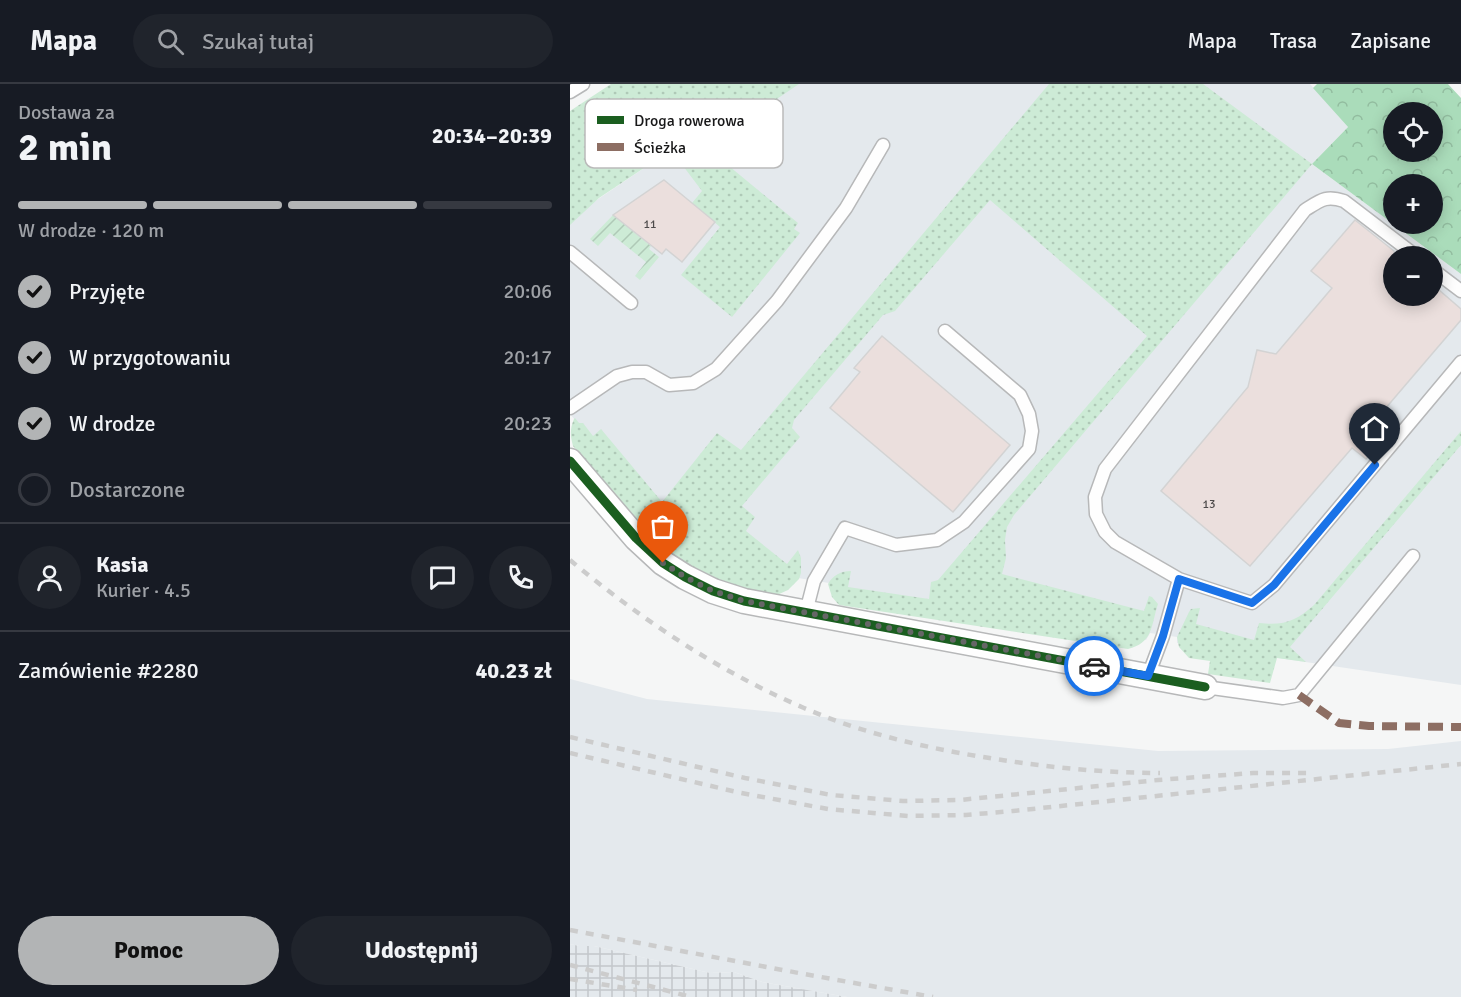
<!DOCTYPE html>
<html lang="pl">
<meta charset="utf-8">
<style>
:root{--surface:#171b24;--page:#20242c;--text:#f1f3f6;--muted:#9ea1a6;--line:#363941;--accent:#b2b4b5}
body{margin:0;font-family:Signika,sans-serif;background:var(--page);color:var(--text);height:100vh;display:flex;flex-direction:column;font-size:22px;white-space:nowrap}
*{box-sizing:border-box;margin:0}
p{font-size:20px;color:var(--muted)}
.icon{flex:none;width:33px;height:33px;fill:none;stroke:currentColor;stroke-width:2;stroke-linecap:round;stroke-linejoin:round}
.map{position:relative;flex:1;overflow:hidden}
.drawer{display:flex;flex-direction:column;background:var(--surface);width:570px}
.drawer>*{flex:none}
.buttons{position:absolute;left:813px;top:18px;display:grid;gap:12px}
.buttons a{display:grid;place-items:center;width:60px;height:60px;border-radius:50%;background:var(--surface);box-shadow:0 3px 15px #0003;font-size:30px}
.pin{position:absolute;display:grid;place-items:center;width:51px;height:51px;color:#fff;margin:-62px -26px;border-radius:50% 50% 50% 0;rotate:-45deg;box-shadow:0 0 6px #0007}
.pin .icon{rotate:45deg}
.courier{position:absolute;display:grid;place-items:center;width:60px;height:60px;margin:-30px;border:4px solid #1a73e8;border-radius:50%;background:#fff;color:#222;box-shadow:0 2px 8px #0007}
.overview em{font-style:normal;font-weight:800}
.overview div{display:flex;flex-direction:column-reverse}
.overview{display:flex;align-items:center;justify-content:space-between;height:102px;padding:0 18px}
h1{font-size:39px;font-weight:800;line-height:45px}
.bar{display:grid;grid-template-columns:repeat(4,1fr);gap:9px 6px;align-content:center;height:72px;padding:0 18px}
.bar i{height:8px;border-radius:4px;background:var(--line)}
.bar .selected{background:var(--accent)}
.bar p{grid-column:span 4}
.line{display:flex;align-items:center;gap:15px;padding:0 18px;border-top:2px solid var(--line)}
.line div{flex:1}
.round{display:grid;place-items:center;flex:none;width:63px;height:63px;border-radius:32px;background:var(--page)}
ol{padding:0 18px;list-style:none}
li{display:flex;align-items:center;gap:18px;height:66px}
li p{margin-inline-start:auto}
li .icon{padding:6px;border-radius:50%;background:var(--accent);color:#111;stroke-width:4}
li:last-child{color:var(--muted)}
li i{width:33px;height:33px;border:3px solid var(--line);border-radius:50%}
.button{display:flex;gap:12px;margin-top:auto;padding:12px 18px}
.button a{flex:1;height:69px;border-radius:36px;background:var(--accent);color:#111;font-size:24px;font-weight:800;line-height:69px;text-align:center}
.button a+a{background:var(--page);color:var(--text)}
header{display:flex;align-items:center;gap:36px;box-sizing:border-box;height:84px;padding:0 30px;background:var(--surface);border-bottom:2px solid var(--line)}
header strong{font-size:28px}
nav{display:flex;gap:33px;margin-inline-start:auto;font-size:21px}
.search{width:420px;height:54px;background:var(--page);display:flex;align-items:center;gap:15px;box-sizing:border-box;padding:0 21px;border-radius:33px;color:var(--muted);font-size:22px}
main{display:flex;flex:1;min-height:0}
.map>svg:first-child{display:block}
.built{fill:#e4e9ed;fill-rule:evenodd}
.industrial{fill:url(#industrial-grid)}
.grass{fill:url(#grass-dots)}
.forest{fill:url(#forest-crowns);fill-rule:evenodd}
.garden{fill:url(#garden-furrows)}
.building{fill:#ebdfdd;stroke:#d3d3d3;stroke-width:1.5}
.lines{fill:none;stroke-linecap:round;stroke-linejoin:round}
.lane-casing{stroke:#b7b8b9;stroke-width:15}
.street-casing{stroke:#b7b8b9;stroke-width:27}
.lane{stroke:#fefefe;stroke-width:12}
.street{stroke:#fefefe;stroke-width:24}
.rail{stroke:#ccc;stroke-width:4.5;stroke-dasharray:8 8;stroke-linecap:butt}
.quiet{stroke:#8d6e63;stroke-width:8;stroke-dasharray:15 8;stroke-linecap:butt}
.cycleway-casing{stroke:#fff;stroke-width:13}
.cycleway{stroke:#1b5e20;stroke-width:9}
.done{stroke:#656666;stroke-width:6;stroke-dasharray:0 10.8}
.route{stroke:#1a73e8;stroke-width:8}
.labels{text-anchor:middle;stroke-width:5;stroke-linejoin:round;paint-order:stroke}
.number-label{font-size:12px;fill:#4d4a4a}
.key{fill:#fff;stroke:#bababa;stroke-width:1.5}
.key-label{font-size:16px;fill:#181819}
</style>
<header>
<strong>Mapa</strong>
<div class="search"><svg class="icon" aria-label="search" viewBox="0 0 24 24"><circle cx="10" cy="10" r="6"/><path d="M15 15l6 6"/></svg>Szukaj tutaj</div>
<nav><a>Mapa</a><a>Trasa</a><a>Zapisane</a></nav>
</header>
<main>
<section class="drawer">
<div class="overview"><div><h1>2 min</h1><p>Dostawa za</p></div><em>20:34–20:39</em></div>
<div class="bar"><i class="selected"></i><i class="selected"></i><i class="selected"></i><i></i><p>W drodze · 120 m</p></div>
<ol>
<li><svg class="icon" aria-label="check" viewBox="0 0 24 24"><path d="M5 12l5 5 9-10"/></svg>Przyjęte<p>20:06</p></li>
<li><svg class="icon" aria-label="check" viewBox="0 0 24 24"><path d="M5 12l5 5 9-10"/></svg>W przygotowaniu<p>20:17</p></li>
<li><svg class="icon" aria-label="check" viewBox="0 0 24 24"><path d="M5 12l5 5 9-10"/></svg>W drodze<p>20:23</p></li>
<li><i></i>Dostarczone</li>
</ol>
<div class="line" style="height:108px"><a class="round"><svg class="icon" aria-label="person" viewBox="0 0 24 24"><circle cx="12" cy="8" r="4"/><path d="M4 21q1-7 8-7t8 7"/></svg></a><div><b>Kasia</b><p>Kurier · 4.5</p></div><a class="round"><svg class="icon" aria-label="chat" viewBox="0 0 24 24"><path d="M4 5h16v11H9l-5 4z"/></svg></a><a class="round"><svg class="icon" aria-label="phone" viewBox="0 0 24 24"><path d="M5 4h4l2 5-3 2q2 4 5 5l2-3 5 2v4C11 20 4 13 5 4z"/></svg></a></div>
<div class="line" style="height:78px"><div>Zamówienie #2280</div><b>40.23 zł</b></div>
<div class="button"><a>Pomoc</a><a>Udostępnij</a></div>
</section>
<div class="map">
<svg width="891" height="913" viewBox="0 0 891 913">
<defs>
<pattern id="industrial-grid" width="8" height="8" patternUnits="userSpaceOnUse" patternTransform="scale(1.5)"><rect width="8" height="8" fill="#e4e9ed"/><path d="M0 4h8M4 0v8" fill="none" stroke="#c3c7cb"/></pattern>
<pattern id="grass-dots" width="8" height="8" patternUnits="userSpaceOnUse" patternTransform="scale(1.5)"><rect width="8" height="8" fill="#cdebd6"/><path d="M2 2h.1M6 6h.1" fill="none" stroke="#afc9b7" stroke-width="1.8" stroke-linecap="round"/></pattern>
<pattern id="forest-crowns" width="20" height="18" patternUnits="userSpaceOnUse" patternTransform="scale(1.5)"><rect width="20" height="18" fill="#aadcba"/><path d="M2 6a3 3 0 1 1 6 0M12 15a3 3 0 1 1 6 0" fill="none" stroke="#92bc9f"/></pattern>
<pattern id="garden-furrows" width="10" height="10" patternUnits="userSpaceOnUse" patternTransform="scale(1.5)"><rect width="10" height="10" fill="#cdebd6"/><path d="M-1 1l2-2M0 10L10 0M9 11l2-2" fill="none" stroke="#afc9b7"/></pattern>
</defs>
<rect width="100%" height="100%" fill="#f5f6f6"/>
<path class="built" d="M 199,0 L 740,0 L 778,43 L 742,80 L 891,190 L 891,601 L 607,559 L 607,553 L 580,549 L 576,556 L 360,523 L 259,499 L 228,494 L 110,462 L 0,330 L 0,134 ZM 824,172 L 862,172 L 862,212 L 824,212 Z
M 0,595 L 77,615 L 588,667 L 818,665 L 891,657 L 891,913 L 277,913 L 192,898 L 164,888 L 140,889 L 24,862 L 9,862 L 0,860 Z"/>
<path class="industrial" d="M 0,860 L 9,862 L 24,862 L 140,889 L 164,888 L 192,898 L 277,913 L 0,913 Z"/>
<path class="grass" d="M 41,0 L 229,0 L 136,63 L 228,139 L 224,145 L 230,149 L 162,233 L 111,191 L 150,143 L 122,119 L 132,107 L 101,66 L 29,114 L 0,141 L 0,27 Z
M 479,0 L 633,0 L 742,80 L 444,431 L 437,443 L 435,456 L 436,474 L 432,490 L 574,527 L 579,512 L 582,513 L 588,520 L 587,523 C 581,544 582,559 558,565 L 269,521 L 262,513 L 258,500 C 263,491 271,487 281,487 L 278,503 L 359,515 L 361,498 L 368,496 L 577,252 L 420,116 L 325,227 L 313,231 L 224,336 L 222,344 L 230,353 L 172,422 L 185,433 L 176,447 L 217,480 L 228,466 L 231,474 L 231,489 L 229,495 L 218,506 L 207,511 L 161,503 L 126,486 L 103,471 L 82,453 L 3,362 C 0,351 0,345 4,335 L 5,334 L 9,339 L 13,339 L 23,352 L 31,345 L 92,418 L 147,349 L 171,366 Z
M 891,347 L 891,361 L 720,563 L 736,578 L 707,574 L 700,599 L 638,590 L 640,577 L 619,574 L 609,563 L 607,553 L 619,528 L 621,525 L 630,524 L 626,540 L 684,556 L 689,539 C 714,542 726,537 744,521 Z"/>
<path class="forest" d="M 747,0 L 878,0 L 891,14 L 891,190 L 742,80 L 778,43 L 743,4 ZM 824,28 L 862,28 L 862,68 L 824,68 ZM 824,100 L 862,100 L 862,140 L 824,140 Z"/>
<path class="garden" d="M 43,131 L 81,162 L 79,165 L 89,173 L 70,196 L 65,192 L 76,178 L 40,149 L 28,162 L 20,155 Z"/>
<path class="building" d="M 94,96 L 145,138 L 112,178 L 96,165 L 92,170 L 43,131 Z
M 785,136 L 824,167 L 824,212 L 862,212 L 862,200 L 891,225 L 891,236 L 797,346 L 811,359 L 796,375 L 782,364 L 680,482 L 591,407 L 678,303 L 687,266 L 706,270 L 762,204 L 741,187 Z
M 312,252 L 440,361 L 383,428 L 260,324 L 290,288 L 284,284 Z"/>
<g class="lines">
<defs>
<path id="lane" d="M 0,8 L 13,0
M 0,168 L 61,219
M 846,172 L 774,117 C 756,111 751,116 735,126 L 535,385 L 525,413 L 526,430 L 535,448 L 545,458 L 609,495 L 682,519 L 704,501 L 891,278
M 862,185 L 891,207
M 0,324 L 47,292 L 62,288 L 76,288 L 99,301 L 123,299 L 146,285 L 207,217 L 276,124 L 313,61
M 236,528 L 244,497 L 275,444 L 326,461 L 367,456 L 394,438 L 459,365 L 462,347 L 459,330 L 450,311 L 375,247
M 578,592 L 593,552 L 609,495
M 635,603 L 713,614 L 729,611 L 843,472"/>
<path id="street" d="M 0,377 L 66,454 L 93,479 L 115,493 L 143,507 L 174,517 L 635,603"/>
</defs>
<use href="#lane" class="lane-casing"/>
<use href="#street" class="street-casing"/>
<use href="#lane" class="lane"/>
<use href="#street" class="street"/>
<path class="rail" d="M 0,476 C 72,536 148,587 234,624 C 296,651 365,666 432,676 C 484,684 537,689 590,689
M 0,653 L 175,694 L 261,711 L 333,717 L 390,716 L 588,696 L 683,689 L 739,689
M 0,669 L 171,709 L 258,725 L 338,732 L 396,731 L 443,727 L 891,680
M 0,846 L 234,890 L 363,913
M 0,881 L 121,913
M 0,895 L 67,906"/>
<path class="quiet" d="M 729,611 L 769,639 L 799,642 L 891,643"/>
<defs>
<path id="cycleway" d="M 0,377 L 66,454 L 93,479 L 115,493 L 143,507 L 174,517 L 635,603"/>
</defs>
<use href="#cycleway" class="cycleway-casing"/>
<use href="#cycleway" class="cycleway"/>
</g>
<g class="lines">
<path class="done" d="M 93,479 L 115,493 L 143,507 L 174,517 L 524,582"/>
<path class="route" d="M 524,582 L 578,592 L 593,552 L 609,495 L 682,519 L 704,501 L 805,381"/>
</g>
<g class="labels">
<g class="number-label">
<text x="80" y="144">11</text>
<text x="639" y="424">13</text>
</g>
</g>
<rect x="15" y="15" width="198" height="69" rx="9" class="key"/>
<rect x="27" y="32" width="27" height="8" fill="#1b5e20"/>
<rect x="27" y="59" width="27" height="8" fill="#8d6e63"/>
<g class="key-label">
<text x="64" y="42">Droga rowerowa</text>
<text x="64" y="69">Ścieżka</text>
</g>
</svg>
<div class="buttons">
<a><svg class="icon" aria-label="locate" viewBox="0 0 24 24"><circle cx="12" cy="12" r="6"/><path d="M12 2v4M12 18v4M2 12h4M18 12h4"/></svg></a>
<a>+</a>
<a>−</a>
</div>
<div class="pin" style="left:93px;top:479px;background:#ea580c"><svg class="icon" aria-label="bag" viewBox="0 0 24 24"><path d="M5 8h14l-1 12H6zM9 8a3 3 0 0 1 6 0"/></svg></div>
<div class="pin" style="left:805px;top:381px;background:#1f2937"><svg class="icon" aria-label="home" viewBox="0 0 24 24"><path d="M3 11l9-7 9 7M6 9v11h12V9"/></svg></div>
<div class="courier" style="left:524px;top:582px"><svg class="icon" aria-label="car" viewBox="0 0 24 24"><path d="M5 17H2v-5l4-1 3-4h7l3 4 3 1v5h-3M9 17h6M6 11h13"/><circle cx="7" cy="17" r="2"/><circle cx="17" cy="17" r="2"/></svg></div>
</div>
</main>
